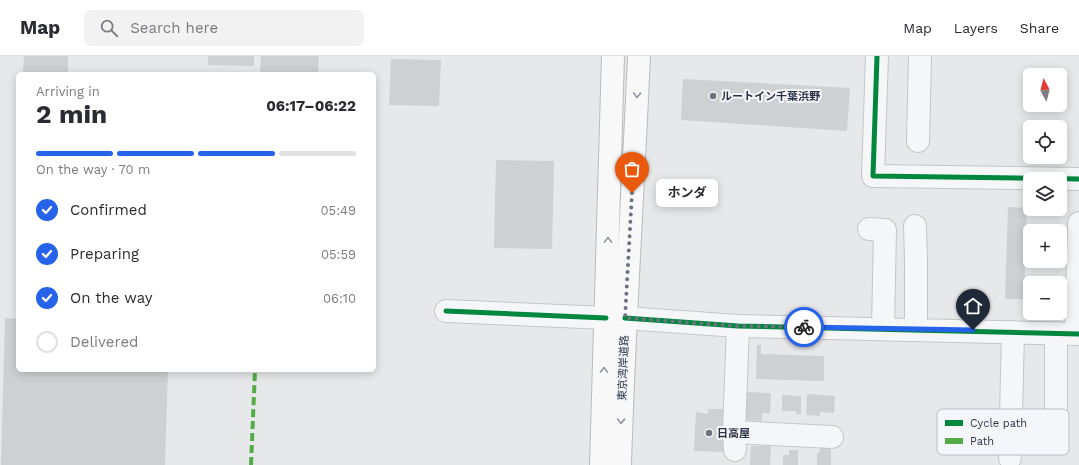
<!DOCTYPE html>
<meta charset="utf-8">
<style>
:root{--surface:#fff;--page:#f2f2f3;--text:#2b2b33;--muted:#7c7c81;--line:#e1e1e2;--accent:#2563eb}
body{margin:0;font-family:"Work Sans","Noto Sans JP",sans-serif;background:var(--page);color:var(--text);height:100vh;display:flex;flex-direction:column;font-size:15px;white-space:nowrap}
*{box-sizing:border-box;margin:0}
p{font-size:13px;color:var(--muted)}
.icon{flex:none;width:22px;height:22px;fill:none;stroke:currentColor;stroke-width:2;stroke-linecap:round;stroke-linejoin:round}
.map{position:relative;flex:1;overflow:hidden}
.panel{position:absolute;left:16px;top:16px;width:360px;height:300px;display:flex;flex-direction:column;background:var(--surface);border-radius:6px;box-shadow:0 2px 10px #0003}
.panel>*{flex:none}
.needle{width:26px;rotate:353deg}
.controls{position:absolute;left:1023px;top:12px;display:grid;gap:8px}
.controls a{display:grid;place-items:center;width:44px;height:44px;border-radius:6px;background:var(--surface);box-shadow:0 2px 10px #0003;font-size:20px}
.pin{position:absolute;display:grid;place-items:center;width:34px;height:34px;color:#fff;margin:-41px -17px;border-radius:50% 50% 50% 0;rotate:-45deg;box-shadow:0 0 4px #0007}
.pin .icon{rotate:45deg}
.courier{position:absolute;display:grid;place-items:center;width:40px;height:40px;margin:-20px;border:3px solid #2563eb;border-radius:50%;background:#fff;color:#222;box-shadow:0 1px 5px #0007}
.bubble{position:absolute;height:28px;border-radius:6px;background:var(--surface);box-shadow:0 2px 10px #0003;font-size:13px;font-weight:700;line-height:28px;text-align:center}
.overview em{font-style:normal;font-weight:700}
.overview div{display:flex;flex-direction:column-reverse}
.overview{display:flex;align-items:center;justify-content:space-between;height:68px;padding:0 20px}
h1{font-size:26px;font-weight:700;line-height:30px}
.bar{display:grid;grid-template-columns:repeat(4,1fr);gap:6px 4px;align-content:center;height:48px;padding:0 20px}
.bar i{height:5px;border-radius:3px;background:var(--line)}
.bar .active{background:var(--accent)}
.bar p{grid-column:span 4}
ol{padding:0 20px;list-style:none}
li{display:flex;align-items:center;gap:12px;height:44px}
li p{margin-inline-start:auto}
li .icon{padding:4px;border-radius:50%;background:var(--accent);color:#fff;stroke-width:4}
li:last-child{color:var(--muted)}
li i{width:22px;height:22px;border:2px solid var(--line);border-radius:50%}
header{display:flex;align-items:center;gap:24px;box-sizing:border-box;height:56px;padding:0 20px;background:var(--surface);border-bottom:1px solid var(--line)}
header strong{font-size:19px}
nav{display:flex;gap:22px;margin-inline-start:auto;font-size:14px}
.search{width:280px;height:36px;background:var(--page);display:flex;align-items:center;gap:10px;box-sizing:border-box;padding:0 14px;border-radius:6px;color:var(--muted);font-size:15px}
.map>svg:first-child{display:block}
.building{fill:#ced0d3}
.lines{fill:none;stroke-linecap:round;stroke-linejoin:round}
.minor-casing{stroke:#c4c6c8;stroke-width:24}
.highway-casing{stroke:#b8bbbf;stroke-width:24}
.minor{stroke:#f5f6f7;stroke-width:22}
.highway{stroke:#f8f8f8;stroke-width:22}
.quiet{stroke:#54ac47;stroke-width:4;stroke-dasharray:8 4;stroke-linecap:butt}
.cycleway-casing{stroke:#f4f6f9;stroke-width:8}
.cycleway{stroke:#00873e;stroke-width:5}
.oneway{stroke:#92969e}
.done{stroke:#6c737f;stroke-width:4;stroke-dasharray:0 7.2}
.route{stroke:#2563eb;stroke-width:5}
.poi-dot{fill:#6c737f;stroke:#f4f6f9;stroke-width:1.5}
.labels{text-anchor:middle;stroke-width:4;stroke-linejoin:round;paint-order:stroke}
.poi-label{font-size:11px;font-weight:bold;fill:#2b3445;stroke:#f4f6f9;text-anchor:start}
.street-label{font-size:11px;fill:#2b3445;stroke:#f4f6f9}
.key{fill:#f4f6f9;stroke:#b8bcc3;stroke-width:1}
.key-label{font-size:11px;fill:#2b3445}
</style>
<header>
<strong>Map</strong>
<div class="search"><svg class="icon" aria-label="search" viewBox="0 0 24 24"><circle cx="10" cy="10" r="6"/><path d="M15 15l6 6"/></svg>Search here</div>
<nav><a>Map</a><a>Layers</a><a>Share</a></nav>
</header>
<div class="map">
<svg width="1079" height="409" viewBox="0 0 1079 409">
<rect width="100%" height="100%" fill="#e6e8ea"/>
<path class="building" d="M 24,0 L 68,0 L 68,18 L 23,18 Z
M 208,0 L 254,0 L 254,10 L 208,9 Z
M 261,0 L 319,0 L 318,18 L 260,18 Z
M 391,3 L 441,4 L 439,50 L 389,49 Z
M 683,23 L 850,32 L 847,75 L 681,64 Z
M 496,104 L 554,105 L 552,193 L 494,192 Z
M 1008,151 L 1027,152 L 1024,243 L 1005,243 Z
M 5,262 L 18,263 L 18,314 L 168,314 L 165,409 L 1,409 Z
M 757,289 L 761,289 L 761,298 L 824,300 L 824,325 L 756,323 Z
M 745,336 L 771,337 L 770,357 L 762,357 L 762,365 L 744,364 Z
M 807,338 L 835,340 L 834,357 L 820,356 L 820,360 L 806,359 Z
M 782,339 L 801,340 L 801,358 L 796,358 L 796,355 L 782,355 Z
M 708,353 L 726,353 L 724,396 L 694,395 L 696,356 L 708,358 Z
M 751,390 L 771,390 L 770,409 L 750,409 Z
M 820,391 L 831,391 L 831,409 L 817,409 L 817,397 L 820,396 Z
M 789,394 L 798,394 L 798,409 L 783,409 L 783,399 L 789,399 Z"/>
<g class="lines">
<defs>
<path id="minor" d="M 877,0 L 873,120 L 1079,123
M 918,85 L 920,0
M 915,170 L 916,204 L 916,273
M 869,173 L 885,174 L 883,273
M 446,255 L 606,262
M 625,262 L 738,270 L 1079,278
M 1076,278 L 1079,167
M 734,376 L 832,381
M 1056,378 L 1056,277
M 735,394 L 734,376 L 738,270
M 1010,402 L 1013,276"/>
<path id="highway" d="M 601,409 L 613,0
M 620,409 C 624,273 633,136 639,0"/>
</defs>
<use href="#minor" class="minor-casing"/>
<use href="#highway" class="highway-casing"/>
<use href="#minor" class="minor"/>
<use href="#highway" class="highway"/>
<path class="quiet" d="M 251,409 L 255,314"/>
<defs>
<path id="cycleway" d="M 877,0 L 873,120 L 1079,123
M 446,255 L 606,262
M 625,262 L 738,270 L 1079,278"/>
</defs>
<use href="#cycleway" class="cycleway-casing"/>
<use href="#cycleway" class="cycleway"/>
</g>
<defs><path id="oneway-chevron" d="M-2-3.5L2.5 0L-2 3.5" fill="none" stroke-width="1.6" stroke-linecap="round" stroke-linejoin="round"/></defs>
<g class="oneway">
<use href="#oneway-chevron" transform="translate(637 39) rotate(92)"/>
<use href="#oneway-chevron" transform="translate(608 184) rotate(-89)"/>
<use href="#oneway-chevron" transform="translate(604 314) rotate(-88)"/>
<use href="#oneway-chevron" transform="translate(621 365) rotate(92)"/>
</g>
<g class="lines">
<path class="done" d="M 632,137 L 625,262 L 738,270 L 804,271"/>
<path class="route" d="M 804,271 L 973,274"/>
</g>
<g class="poi-dot">
<circle cx="713" cy="40" r="4"/>
<circle cx="709" cy="377" r="4"/>
</g>
<g class="labels">
<g class="poi-label">
<text x="721" y="44">ルートイン千葉浜野</text>
<text x="717" y="381">日高屋</text>
</g>
<g class="street-label">
<text transform="translate(623 312) rotate(-88)" y="4">東京湾岸道路</text>
</g>
</g>
<rect x="937" y="353" width="132" height="46" rx="6" class="key"/>
<rect x="945" y="364" width="18" height="6" fill="#00873e"/>
<rect x="945" y="382" width="18" height="6" fill="#54ac47"/>
<g class="key-label">
<text x="970" y="371">Cycle path</text>
<text x="970" y="389">Path</text>
</g>
</svg>
<div class="controls">
<a><svg class="needle" viewBox="-14 -14 28 28"><path d="M0-13l5 13h-10z" fill="#e53935"/><path d="M0 13l5-13h-10z" fill="#7c7c81"/></svg></a>
<a><svg class="icon" aria-label="locate" viewBox="0 0 24 24"><circle cx="12" cy="12" r="6"/><path d="M12 2v4M12 18v4M2 12h4M18 12h4"/></svg></a>
<a><svg class="icon" aria-label="layers" viewBox="0 0 24 24"><path d="M12 4l9 5-9 5-9-5zM3 14l9 5 9-5"/></svg></a>
<a>+</a>
<a>−</a>
</div>
<div class="pin" style="left:632px;top:137px;background:#ea580c"><svg class="icon" aria-label="bag" viewBox="0 0 24 24"><path d="M5 8h14l-1 12H6zM9 8a3 3 0 0 1 6 0"/></svg></div>
<div class="pin" style="left:973px;top:274px;background:#1f2937"><svg class="icon" aria-label="home" viewBox="0 0 24 24"><path d="M3 11l9-7 9 7M6 9v11h12V9"/></svg></div>
<div class="courier" style="left:804px;top:271px"><svg class="icon" aria-label="bike" viewBox="0 0 24 24"><circle cx="6" cy="16" r="4"/><circle cx="18" cy="16" r="4"/><path d="M6 16l4-8h5l3 8M10 8l3 8H6M13 5h3"/></svg></div>
<div class="bubble" style="left:656px;top:123px;width:62px">ホンダ</div>
<section class="panel">
<div class="overview"><div><h1>2 min</h1><p>Arriving in</p></div><em>06:17–06:22</em></div>
<div class="bar"><i class="active"></i><i class="active"></i><i class="active"></i><i></i><p>On the way · 70 m</p></div>
<ol>
<li><svg class="icon" aria-label="check" viewBox="0 0 24 24"><path d="M5 12l5 5 9-10"/></svg>Confirmed<p>05:49</p></li>
<li><svg class="icon" aria-label="check" viewBox="0 0 24 24"><path d="M5 12l5 5 9-10"/></svg>Preparing<p>05:59</p></li>
<li><svg class="icon" aria-label="check" viewBox="0 0 24 24"><path d="M5 12l5 5 9-10"/></svg>On the way<p>06:10</p></li>
<li><i></i>Delivered</li>
</ol>
</section>
</div>
